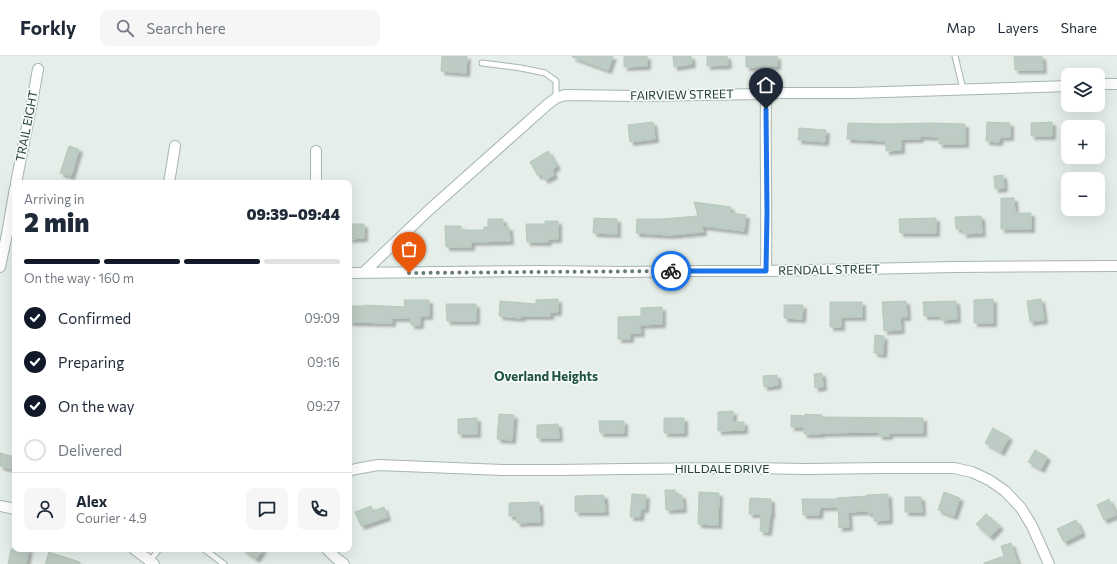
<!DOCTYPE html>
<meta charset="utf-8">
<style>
:root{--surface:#fff;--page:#f6f6f7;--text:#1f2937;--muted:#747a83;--line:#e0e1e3;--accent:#111827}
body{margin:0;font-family:Commissioner,sans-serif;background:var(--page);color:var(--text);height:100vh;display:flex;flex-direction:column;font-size:15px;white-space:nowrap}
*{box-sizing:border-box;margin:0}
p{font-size:13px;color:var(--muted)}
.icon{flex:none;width:22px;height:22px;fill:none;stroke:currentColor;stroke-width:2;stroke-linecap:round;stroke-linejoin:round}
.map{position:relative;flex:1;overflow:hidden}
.sheet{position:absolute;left:12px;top:124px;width:340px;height:372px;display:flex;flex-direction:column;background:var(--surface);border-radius:8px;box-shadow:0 4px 16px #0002}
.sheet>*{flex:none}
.buttons{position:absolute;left:1061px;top:12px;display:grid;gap:8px}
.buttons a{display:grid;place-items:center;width:44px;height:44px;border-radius:8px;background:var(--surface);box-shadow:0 4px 16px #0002;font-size:20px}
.pin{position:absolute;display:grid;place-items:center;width:34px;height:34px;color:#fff;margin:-41px -17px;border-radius:50% 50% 50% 0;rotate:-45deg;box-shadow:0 0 4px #0007}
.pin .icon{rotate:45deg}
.courier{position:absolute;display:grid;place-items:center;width:40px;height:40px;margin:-20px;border:3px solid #1a73e8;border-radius:50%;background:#fff;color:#222;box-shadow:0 1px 5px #0007}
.head em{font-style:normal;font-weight:800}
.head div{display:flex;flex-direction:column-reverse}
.head{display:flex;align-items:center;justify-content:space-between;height:68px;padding:0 12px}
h1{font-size:26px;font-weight:800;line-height:30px}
.bar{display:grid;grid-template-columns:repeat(4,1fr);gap:6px 4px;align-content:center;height:48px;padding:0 12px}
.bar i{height:5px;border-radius:3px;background:var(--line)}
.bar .active{background:var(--accent)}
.bar p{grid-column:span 4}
.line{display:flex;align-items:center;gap:10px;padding:0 12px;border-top:1px solid var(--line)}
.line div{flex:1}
.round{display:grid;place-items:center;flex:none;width:42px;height:42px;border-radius:8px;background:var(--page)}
ol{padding:0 12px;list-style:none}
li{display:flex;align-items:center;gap:12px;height:44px}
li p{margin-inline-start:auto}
li .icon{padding:4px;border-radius:50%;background:var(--accent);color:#fff;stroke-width:4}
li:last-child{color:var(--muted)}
li i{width:22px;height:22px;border:2px solid var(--line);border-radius:50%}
header{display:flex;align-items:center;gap:24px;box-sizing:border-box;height:56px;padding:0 20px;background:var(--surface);border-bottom:1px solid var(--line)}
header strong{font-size:19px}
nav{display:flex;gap:22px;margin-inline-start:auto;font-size:14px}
.search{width:280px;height:36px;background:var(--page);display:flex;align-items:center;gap:10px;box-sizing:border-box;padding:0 14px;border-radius:8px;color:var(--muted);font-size:15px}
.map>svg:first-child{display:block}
.building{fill:#bdccc4;stroke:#b7c8bf;filter:url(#shadow)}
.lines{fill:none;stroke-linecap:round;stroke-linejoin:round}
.service-casing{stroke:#a7b6af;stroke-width:7}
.minor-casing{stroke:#a7b6af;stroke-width:12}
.service{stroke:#fff;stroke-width:5}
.minor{stroke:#fff;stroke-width:10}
.done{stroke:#677d74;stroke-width:4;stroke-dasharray:0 7.2}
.route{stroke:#1a73e8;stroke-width:5}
.labels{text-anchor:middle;stroke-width:3.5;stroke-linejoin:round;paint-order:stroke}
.street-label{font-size:12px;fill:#234035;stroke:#f6faf7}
.neighbourhood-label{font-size:13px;font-weight:bold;fill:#1f5340;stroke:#f6faf7}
</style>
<header>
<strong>Forkly</strong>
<div class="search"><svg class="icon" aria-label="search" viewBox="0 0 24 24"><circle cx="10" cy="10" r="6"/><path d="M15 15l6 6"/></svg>Search here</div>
<nav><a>Map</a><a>Layers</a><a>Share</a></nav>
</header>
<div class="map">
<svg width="1117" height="508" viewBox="0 0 1117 508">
<defs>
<filter id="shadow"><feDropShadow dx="3.5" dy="3.5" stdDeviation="1" flood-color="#0004"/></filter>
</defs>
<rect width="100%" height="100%" fill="#e5eee9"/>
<path class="building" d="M 442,0 L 467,0 L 466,17 L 441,15 Z
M 572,0 L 613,0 L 608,14 L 572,1 Z
M 624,0 L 647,0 L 647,10 L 624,11 Z
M 673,0 L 691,0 L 692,8 L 674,11 Z
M 707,0 L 727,0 L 728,9 L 707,10 Z
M 746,0 L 777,0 L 777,10 L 746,11 Z
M 1014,0 L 1042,0 L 1043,14 L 1015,14 Z
M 653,66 L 655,83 L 630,86 L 628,69 Z
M 987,66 L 1010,67 L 1010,81 L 1000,81 L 999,86 L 986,85 Z
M 1052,66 L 1052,80 L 1031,80 L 1031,67 Z
M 848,67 L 886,68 L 932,67 L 965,68 L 965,88 L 939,88 L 939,81 L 920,80 L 920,83 L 901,83 L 901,94 L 886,95 L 886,85 L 847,83 Z
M 799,72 L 826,74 L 825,86 L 798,84 Z
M 69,90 L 79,93 L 71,120 L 60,117 Z
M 548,95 L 557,110 L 552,114 L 554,119 L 545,124 L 541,118 L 538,120 L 530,106 Z
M 1003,119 L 1004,132 L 995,133 L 994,120 Z
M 1001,142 L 1014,142 L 1015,157 L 1031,157 L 1031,173 L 1001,173 Z
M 694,146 L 731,151 L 730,157 L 746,159 L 744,175 L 702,170 L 703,176 L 670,179 L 636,177 L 637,163 L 661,163 L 698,160 Z
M 981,160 L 982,177 L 963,178 L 963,173 L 956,173 L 955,161 Z
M 594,162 L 617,163 L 617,178 L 593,177 Z
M 936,162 L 936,177 L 900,177 L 899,163 Z
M 488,163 L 503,163 L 503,171 L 509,171 L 510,185 L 471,186 L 471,191 L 446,191 L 445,170 L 461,170 L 461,174 L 484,174 L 484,171 L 488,171 Z
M 545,165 L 558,165 L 558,183 L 548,183 L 548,186 L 527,186 L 526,168 L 545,168 Z
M 349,168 L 364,168 L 364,182 L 349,183 Z
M 558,243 L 558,256 L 550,256 L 550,260 L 522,260 L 521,262 L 499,260 L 500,245 L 536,248 L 536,244 Z
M 993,243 L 993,267 L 974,267 L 974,244 Z
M 1041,243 L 1044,264 L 1030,266 L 1027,245 Z
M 404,244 L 429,244 L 429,260 L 420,260 L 420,269 L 411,269 L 411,262 L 392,262 L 392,267 L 349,266 L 349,250 L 364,250 L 364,249 L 405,251 Z
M 906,245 L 907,261 L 900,261 L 901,274 L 884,275 L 882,246 Z
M 956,245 L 957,263 L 941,264 L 941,260 L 924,260 L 923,246 Z
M 830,246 L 862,246 L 862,261 L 841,261 L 841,271 L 830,271 Z
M 446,248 L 476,248 L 476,265 L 447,265 Z
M 784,249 L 803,249 L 802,263 L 784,262 Z
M 662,251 L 662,268 L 640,269 L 641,277 L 630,277 L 630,283 L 618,283 L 618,261 L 641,260 L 641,252 Z
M 875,279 L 884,280 L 883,298 L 874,297 Z
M 822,317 L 823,331 L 815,332 L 814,318 Z
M 777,319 L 778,329 L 764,331 L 763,320 Z
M 733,355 L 733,366 L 744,366 L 744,374 L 718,375 L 718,356 Z
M 499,358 L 514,359 L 512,384 L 497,383 Z
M 805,358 L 822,359 L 821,361 L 923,362 L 923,377 L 889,377 L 889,380 L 879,380 L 879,376 L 821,377 L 821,378 L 804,378 L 804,371 L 791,371 L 791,359 L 805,360 Z
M 477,362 L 477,378 L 458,378 L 458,363 Z
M 664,362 L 684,362 L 684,377 L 664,377 Z
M 599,365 L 624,365 L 624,377 L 600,377 Z
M 558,368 L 559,382 L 537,382 L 537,369 Z
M 993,372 L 1009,381 L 1001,396 L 985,387 Z
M 1035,394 L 1047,401 L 1041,413 L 1028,406 Z
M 0,397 L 15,401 L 15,414 L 0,410 Z
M 665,434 L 675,434 L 676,440 L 682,439 L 683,453 L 666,454 Z
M 699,436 L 719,437 L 718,469 L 698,468 Z
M 944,436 L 960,442 L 954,460 L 938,454 Z
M 632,438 L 646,439 L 645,453 L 641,453 L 640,461 L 630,461 Z
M 888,438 L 889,464 L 874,465 L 874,457 L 868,457 L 867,455 L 848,456 L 849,471 L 839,472 L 838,451 L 820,451 L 819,459 L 803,459 L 802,443 L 837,443 L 837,442 L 867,440 L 867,439 Z
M 604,439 L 605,456 L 575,456 L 575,440 Z
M 905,441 L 921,441 L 922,456 L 905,456 Z
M 750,442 L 771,443 L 771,459 L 770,459 L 768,476 L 760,475 L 761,458 L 749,458 Z
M 1109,443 L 1116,459 L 1104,464 L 1097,449 Z
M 539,446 L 540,466 L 517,467 L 517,460 L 509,460 L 509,447 Z
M 371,450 L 373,455 L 384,451 L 387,461 L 361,470 L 355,456 Z
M 986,458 L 1000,470 L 990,481 L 976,468 Z
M 1076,464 L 1082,477 L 1064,486 L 1057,473 Z
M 1011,487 L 1018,508 L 984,508 L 984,507 L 1004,500 L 1001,490 Z
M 11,493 L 29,493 L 26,508 L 8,508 Z
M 242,493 L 263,493 L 256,503 Z
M 49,496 L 80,506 L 80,508 L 45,508 Z"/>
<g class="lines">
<defs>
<path id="service" d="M 955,0 L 963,33
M 482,7 L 521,12 L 545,17 L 556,25 L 556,42
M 204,493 L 224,508
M 150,505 L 159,493"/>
<path id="minor" d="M 1098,28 L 1117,28
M 16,127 L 33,41 L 38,13
M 169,127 L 175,90
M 316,127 L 316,95
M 0,211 L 7,178 L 15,132
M 766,215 C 767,156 765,97 766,38
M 349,217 L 542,215 L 625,216 L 692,215 L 766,215 L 954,211 L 1117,210
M 363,217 L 429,154 L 548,48 L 556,42 L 565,39 L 636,40 L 766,38 L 781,37 L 854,37 L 1068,30
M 349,415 L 356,413 L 378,409 L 503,414 L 558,414 L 625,413 L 736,412 L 807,413 L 882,412 L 954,412 L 972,416 L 989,424 L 1005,435 L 1021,452 L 1032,470 L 1049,508
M 0,450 L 15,453
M 134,493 L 154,508
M 327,493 L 336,502 L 344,508"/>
</defs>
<use href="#service" class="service-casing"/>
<use href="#minor" class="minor-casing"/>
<use href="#service" class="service"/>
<use href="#minor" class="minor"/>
</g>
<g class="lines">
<path class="done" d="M 409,217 L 671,215"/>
<path class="route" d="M 671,215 L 766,215 L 767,156 L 766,53"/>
</g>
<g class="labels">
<g class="street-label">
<text transform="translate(682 39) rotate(-1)" y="4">FAIRVIEW STREET</text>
<text transform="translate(27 70) rotate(-79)" y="4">TRAIL EIGHT</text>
<text transform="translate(829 214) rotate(-1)" y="4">RENDALL STREET</text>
<text x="722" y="417">HILLDALE DRIVE</text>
</g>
<g class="neighbourhood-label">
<text x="546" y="325">Overland Heights</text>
</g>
</g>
</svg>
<div class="buttons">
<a><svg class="icon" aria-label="layers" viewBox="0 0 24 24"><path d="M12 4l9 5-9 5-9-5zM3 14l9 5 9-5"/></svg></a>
<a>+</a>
<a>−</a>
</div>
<div class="pin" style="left:409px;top:217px;background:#ea580c"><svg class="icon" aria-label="bag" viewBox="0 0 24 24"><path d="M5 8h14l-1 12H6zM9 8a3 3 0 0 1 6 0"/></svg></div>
<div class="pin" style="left:766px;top:53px;background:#1f2937"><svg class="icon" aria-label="home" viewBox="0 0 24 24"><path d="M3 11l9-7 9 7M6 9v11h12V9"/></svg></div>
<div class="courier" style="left:671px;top:215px"><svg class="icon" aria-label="bike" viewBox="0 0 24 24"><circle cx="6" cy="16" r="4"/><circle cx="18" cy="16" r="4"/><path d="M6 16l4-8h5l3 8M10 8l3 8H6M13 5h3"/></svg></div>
<section class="sheet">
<div class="head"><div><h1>2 min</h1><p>Arriving in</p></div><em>09:39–09:44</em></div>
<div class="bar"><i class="active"></i><i class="active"></i><i class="active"></i><i></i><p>On the way · 160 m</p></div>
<ol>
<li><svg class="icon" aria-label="check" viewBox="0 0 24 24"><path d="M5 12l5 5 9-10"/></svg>Confirmed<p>09:09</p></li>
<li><svg class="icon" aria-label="check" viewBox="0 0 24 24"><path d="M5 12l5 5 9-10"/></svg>Preparing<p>09:16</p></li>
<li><svg class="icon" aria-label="check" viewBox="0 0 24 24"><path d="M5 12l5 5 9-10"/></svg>On the way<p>09:27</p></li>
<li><i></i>Delivered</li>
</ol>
<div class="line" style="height:72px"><a class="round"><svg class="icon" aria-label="person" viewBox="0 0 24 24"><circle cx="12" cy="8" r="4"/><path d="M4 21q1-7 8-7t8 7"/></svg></a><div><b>Alex</b><p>Courier · 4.9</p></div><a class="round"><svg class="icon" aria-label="chat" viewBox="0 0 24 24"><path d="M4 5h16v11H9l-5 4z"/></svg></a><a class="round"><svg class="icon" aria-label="phone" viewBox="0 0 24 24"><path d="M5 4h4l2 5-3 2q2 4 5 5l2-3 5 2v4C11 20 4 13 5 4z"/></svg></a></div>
</section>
</div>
